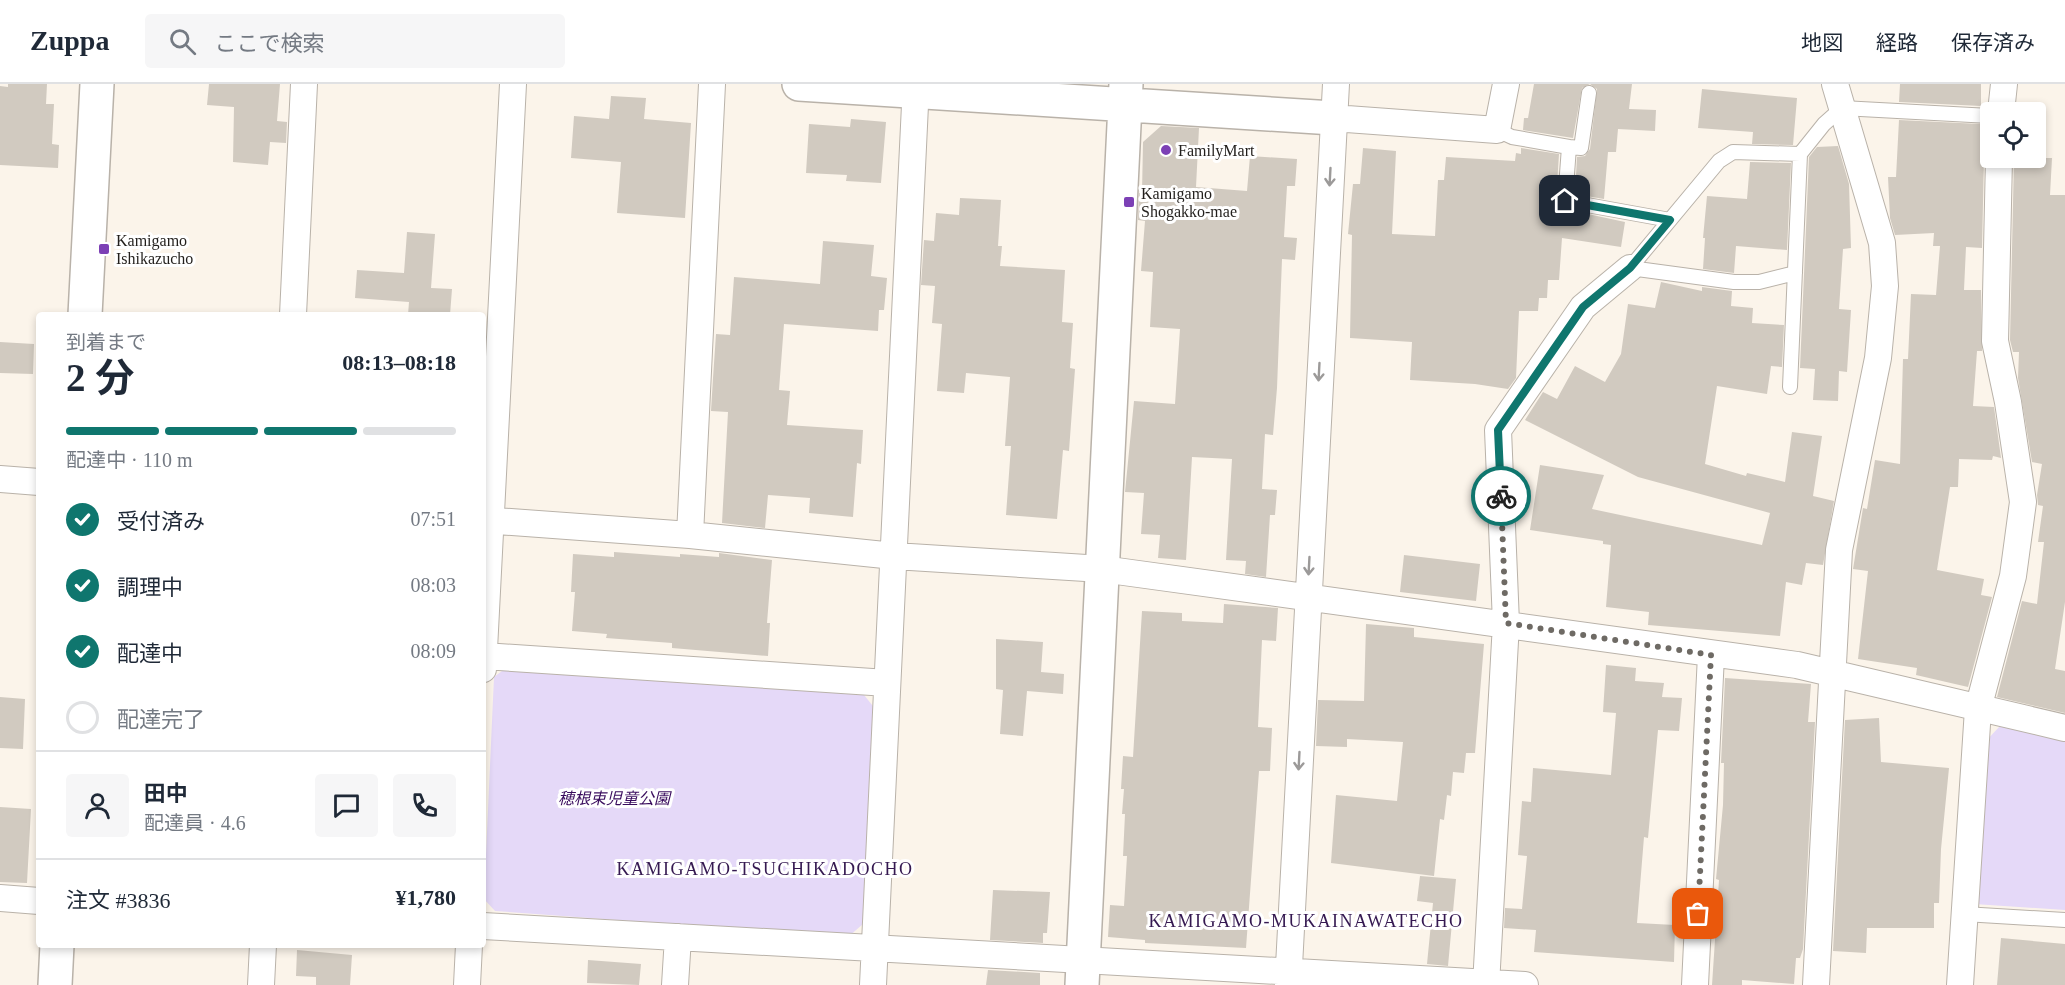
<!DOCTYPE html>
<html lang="ja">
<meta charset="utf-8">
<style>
:root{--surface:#fff;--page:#f6f6f7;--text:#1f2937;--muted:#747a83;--line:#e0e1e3;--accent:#0f766e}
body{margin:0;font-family:"Times New Roman","Noto Sans JP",serif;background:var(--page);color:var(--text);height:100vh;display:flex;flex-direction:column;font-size:22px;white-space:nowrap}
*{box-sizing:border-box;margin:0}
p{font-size:20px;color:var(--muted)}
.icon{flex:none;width:33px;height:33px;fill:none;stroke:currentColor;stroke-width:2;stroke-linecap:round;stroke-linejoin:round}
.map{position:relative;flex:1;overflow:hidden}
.side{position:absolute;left:36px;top:228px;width:450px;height:636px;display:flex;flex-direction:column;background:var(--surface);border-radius:6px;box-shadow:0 3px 9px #0003}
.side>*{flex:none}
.buttons{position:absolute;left:1980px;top:18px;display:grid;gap:12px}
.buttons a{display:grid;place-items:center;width:66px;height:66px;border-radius:6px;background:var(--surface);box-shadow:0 3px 9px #0003;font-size:30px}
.pin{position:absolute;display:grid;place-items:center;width:51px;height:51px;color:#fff;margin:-26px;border-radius:12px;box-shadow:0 3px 9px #0006}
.courier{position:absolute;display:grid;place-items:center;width:60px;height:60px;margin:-30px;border:4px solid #0f766e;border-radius:50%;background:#fff;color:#222;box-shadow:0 2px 8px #0007}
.summary em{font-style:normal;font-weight:700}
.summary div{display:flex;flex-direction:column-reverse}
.summary{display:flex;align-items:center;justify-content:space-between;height:102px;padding:0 30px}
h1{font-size:39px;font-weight:700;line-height:45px}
.bar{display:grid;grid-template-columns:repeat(4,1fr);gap:9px 6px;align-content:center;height:72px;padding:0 30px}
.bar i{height:8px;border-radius:4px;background:var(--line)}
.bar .on{background:var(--accent)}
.bar p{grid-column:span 4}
.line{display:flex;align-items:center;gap:15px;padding:0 30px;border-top:2px solid var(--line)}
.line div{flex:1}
.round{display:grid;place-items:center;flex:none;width:63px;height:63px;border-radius:6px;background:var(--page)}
ol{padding:0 30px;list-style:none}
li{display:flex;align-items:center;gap:18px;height:66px}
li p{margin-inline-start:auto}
li .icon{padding:6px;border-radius:50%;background:var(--accent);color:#fff;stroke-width:4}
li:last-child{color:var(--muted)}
li i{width:33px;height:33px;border:3px solid var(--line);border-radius:50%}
header{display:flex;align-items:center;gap:36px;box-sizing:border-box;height:84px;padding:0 30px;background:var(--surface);border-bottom:2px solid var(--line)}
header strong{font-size:28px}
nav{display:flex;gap:33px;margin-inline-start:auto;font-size:21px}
.search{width:420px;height:54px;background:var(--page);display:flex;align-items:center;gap:15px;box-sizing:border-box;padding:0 21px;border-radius:6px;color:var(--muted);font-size:22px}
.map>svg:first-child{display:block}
.green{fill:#e5d9f8}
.building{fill:#d1cac0}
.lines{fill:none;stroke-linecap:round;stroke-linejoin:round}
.service-casing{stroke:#b9b2a9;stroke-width:16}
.minor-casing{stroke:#b9b2a9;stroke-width:28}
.tertiary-casing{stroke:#b9b2a9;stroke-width:36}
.service{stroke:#fff;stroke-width:14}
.minor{stroke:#fff;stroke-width:26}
.tertiary{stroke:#fff;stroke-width:33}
.oneway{stroke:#9c9a99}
.done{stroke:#6e6a64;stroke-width:6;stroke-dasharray:0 10.8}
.route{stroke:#0f766e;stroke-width:8}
.poi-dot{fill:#7c40b5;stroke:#fff;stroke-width:2}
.labels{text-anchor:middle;stroke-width:6;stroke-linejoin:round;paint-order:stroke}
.poi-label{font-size:16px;fill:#221f1c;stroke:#fff;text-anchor:start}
.park-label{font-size:16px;font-style:italic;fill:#390c5d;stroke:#fff}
.neighbourhood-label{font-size:18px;letter-spacing:1.5px;fill:#351951;stroke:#fff}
</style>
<header>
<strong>Zuppa</strong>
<div class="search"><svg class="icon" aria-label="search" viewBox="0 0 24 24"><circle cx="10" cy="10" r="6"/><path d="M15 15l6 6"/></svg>ここで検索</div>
<nav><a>地図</a><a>経路</a><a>保存済み</a></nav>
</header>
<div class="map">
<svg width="2065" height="901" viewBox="0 0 2065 901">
<rect width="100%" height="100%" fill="#fbf4ea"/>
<path class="green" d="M 506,584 L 864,611 L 877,627 L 863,840 L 848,853 L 495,827 L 484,815 L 494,593 Z
M 2000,642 L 2065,657 L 2065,826 L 1974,820 L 1985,658 Z"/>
<path class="building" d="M 8,0 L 47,0 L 46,20 L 54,20 L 52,60 L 59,61 L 58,84 L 0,81 L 0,2 L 8,3 Z
M 209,0 L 280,0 L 277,37 L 287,38 L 286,59 L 270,58 L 268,81 L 233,78 L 234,23 L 207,21 Z
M 1534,0 L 1632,0 L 1629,25 L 1656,26 L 1655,47 L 1618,45 L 1616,68 L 1608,68 L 1604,115 L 1575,110 L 1577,73 L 1585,72 L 1590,65 L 1597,5 L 1590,0 L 1582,4 L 1573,54 L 1523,46 L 1524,34 L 1528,34 Z
M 1900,0 L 1981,0 L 1981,22 L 1899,18 Z
M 1702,5 L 1797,14 L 1793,61 L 1752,60 L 1753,48 L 1698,44 Z
M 611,12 L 646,14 L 644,35 L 691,39 L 685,134 L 617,129 L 621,78 L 571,74 L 574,32 L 609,35 Z
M 851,35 L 886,38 L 881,99 L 846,97 L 847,91 L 806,89 L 809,40 L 850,43 Z
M 1899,36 L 1980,40 L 1980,74 L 1984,74 L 1982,164 L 1966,163 L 1964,206 L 1981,206 L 1982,267 L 1977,267 L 1973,322 L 1994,323 L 2001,374 L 1993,372 L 1992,376 L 1959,375 L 1958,403 L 1950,403 L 1937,486 L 1984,495 L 1981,511 L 1992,513 L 1968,603 L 1916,591 L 1917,584 L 1858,575 L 1868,487 L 1853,485 L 1863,424 L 1867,425 L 1875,376 L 1900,380 L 1903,275 L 1908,275 L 1911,210 L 1936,211 L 1940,162 L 1933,162 L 1934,149 L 1895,151 L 1890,134 L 1888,93 L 1896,93 Z
M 1161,42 L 1199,44 L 1196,103 L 1247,107 L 1250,72 L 1297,75 L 1295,102 L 1287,102 L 1284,153 L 1297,154 L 1295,176 L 1282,175 L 1277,304 L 1273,351 L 1265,350 L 1262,405 L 1277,406 L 1275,431 L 1270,431 L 1266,493 L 1245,490 L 1246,477 L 1226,476 L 1232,375 L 1192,373 L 1186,476 L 1158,474 L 1160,451 L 1141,450 L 1144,409 L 1125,408 L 1134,317 L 1175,320 L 1180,245 L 1150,243 L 1153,188 L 1141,187 L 1145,137 L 1138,136 L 1139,109 L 1142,109 L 1143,58 Z
M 1838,62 L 1849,100 L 1851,164 L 1843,165 L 1839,225 L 1851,226 L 1847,288 L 1839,287 L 1838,317 L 1813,316 L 1815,285 L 1800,284 L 1809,73 L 1817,63 Z
M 1363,64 L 1396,67 L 1392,150 L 1435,152 L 1438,96 L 1444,96 L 1446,73 L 1515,77 L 1516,69 L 1521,70 L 1521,64 L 1559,70 L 1556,116 L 1560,124 L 1625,138 L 1621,163 L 1562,154 L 1559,196 L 1548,196 L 1547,214 L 1539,214 L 1538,227 L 1519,227 L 1516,294 L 1508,305 L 1475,300 L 1410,296 L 1412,258 L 1350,254 L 1352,151 L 1348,150 L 1353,100 L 1360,100 Z
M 2014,74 L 2052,74 L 2050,111 L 2065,111 L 2065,518 L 2055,585 L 2065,587 L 2065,629 L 1997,613 L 2022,517 L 2037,520 L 2044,458 L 2038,458 L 2043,422 L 2038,421 L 2037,411 L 2042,380 L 2032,378 L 2018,294 L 2019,268 L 2013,268 L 2010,256 Z
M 1750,78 L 1791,79 L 1787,166 L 1736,162 L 1734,189 L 1703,185 L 1705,154 L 1703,154 L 1707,112 L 1747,115 Z
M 960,114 L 1001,116 L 998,162 L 1002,162 L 1000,182 L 1065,186 L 1062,238 L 1073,239 L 1070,284 L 1075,285 L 1069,367 L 1063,366 L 1057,435 L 1006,431 L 1011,362 L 1005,362 L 1010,293 L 966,289 L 964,309 L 937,307 L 942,240 L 932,239 L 935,202 L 921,201 L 924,156 L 934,157 L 936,129 L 959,131 Z
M 407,148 L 435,150 L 431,204 L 452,205 L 450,231 L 408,231 L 409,218 L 355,214 L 357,186 L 404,189 Z
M 823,157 L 874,161 L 871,192 L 887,194 L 884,226 L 879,226 L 878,247 L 784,240 L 779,306 L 790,307 L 787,341 L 863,346 L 861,380 L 857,379 L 853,433 L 809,429 L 810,414 L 768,411 L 765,444 L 722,439 L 728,328 L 711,327 L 713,294 L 716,250 L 730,251 L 734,193 L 820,200 Z
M 1661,198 L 1702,207 L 1702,203 L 1732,207 L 1731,222 L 1753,224 L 1752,239 L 1784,241 L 1782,283 L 1771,282 L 1767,310 L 1717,302 L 1705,380 L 1746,392 L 1747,389 L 1785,398 L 1792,348 L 1822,352 L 1813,412 L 1834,417 L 1823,481 L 1806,479 L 1802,501 L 1786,498 L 1780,552 L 1648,541 L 1649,528 L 1606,523 L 1611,461 L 1603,460 L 1603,457 L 1530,446 L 1540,381 L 1604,391 L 1592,425 L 1762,461 L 1770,429 L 1638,393 L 1525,336 L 1543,308 L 1557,315 L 1575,282 L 1605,298 L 1621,270 L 1628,220 L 1655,224 Z
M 0,258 L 34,260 L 33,290 L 0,289 Z
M 614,468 L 680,473 L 680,470 L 719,473 L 719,469 L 772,476 L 767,539 L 770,539 L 768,572 L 672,564 L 672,559 L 606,554 L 607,550 L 572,547 L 575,508 L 571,508 L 573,470 L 614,473 Z
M 1404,471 L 1480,480 L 1476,517 L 1400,508 Z
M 1224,520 L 1278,524 L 1276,557 L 1262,556 L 1258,643 L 1272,644 L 1270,687 L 1259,687 L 1246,864 L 1145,859 L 1145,856 L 1108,853 L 1110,821 L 1124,822 L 1127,772 L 1123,772 L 1125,730 L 1122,730 L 1124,705 L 1121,705 L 1123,672 L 1133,673 L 1142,527 L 1182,529 L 1182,537 L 1223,539 Z
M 1366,540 L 1414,544 L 1414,553 L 1484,560 L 1475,669 L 1466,669 L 1464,689 L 1453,688 L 1451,712 L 1447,711 L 1444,736 L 1440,735 L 1434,792 L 1331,779 L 1336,711 L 1397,717 L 1403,658 L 1347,655 L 1347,663 L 1316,662 L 1318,616 L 1364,617 Z
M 996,555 L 1043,558 L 1041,588 L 1064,590 L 1063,610 L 1027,607 L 1023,652 L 1000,650 L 1003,606 L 996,605 Z
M 1606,581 L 1636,584 L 1635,597 L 1664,599 L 1662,613 L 1682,614 L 1679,647 L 1658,646 L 1648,754 L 1644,753 L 1637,839 L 1675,841 L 1674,878 L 1534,868 L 1536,846 L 1504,844 L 1505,824 L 1522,825 L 1527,772 L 1518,771 L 1522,717 L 1531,718 L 1533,684 L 1611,691 L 1616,629 L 1603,628 Z
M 1725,594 L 1811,600 L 1808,638 L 1815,638 L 1803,865 L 1800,874 L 1796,874 L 1794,900 L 1742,896 L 1742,901 L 1712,901 L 1719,796 L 1716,795 L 1723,721 L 1724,679 L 1721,679 Z
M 0,613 L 25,615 L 23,665 L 0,664 Z
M 1879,634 L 1881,678 L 1949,684 L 1941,765 L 1939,819 L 1934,819 L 1934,844 L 1867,844 L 1866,869 L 1833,867 L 1845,636 Z
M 0,723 L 31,725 L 27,799 L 0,798 Z
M 1420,792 L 1456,795 L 1448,882 L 1427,880 L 1433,819 L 1417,817 Z
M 993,806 L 1050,808 L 1047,849 L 1043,849 L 1043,859 L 990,856 Z
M 2001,854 L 2065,860 L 2065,901 L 1997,901 Z
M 297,866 L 352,871 L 350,901 L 316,901 L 316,893 L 296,892 Z
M 588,876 L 641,880 L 639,901 L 587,899 Z
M 988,886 L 1040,889 L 1040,901 L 986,901 Z"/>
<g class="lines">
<defs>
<path id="service" d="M 1497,46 L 1512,53 L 1569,63 L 1565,117 L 1670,136
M 1569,63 L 1581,64 L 1589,9
M 1630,184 L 1719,77 L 1733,68 L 1800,70 L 1824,40 L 1842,24 L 1990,32
M 1630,184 L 1734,198 L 1759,198 L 1795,189
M 1790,303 L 1800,70
M 1964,830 L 2065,836"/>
<path id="minor" d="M 2001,28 L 2004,0
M 1333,34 L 1497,46 L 1506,0
M 293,231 L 304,0
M 0,395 L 39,398
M 483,436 L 690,451 L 894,472 L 1102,485 L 1797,581 L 2065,644
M 690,451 L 712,0
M 484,572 L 887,599
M 483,585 L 513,0
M 0,814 L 39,817
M 483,842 L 1525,901
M 261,901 L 263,861
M 467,901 L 469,861
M 675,901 L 678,853
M 873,901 L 916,0
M 1288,901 L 1336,0
M 1486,901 L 1506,539 L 1498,346 L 1583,223 L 1630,184
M 1695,901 L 1711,571
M 1816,901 L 1839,466 L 1878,274 L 1885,202 L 1882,159 L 1835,0
M 1960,901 L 1978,625 L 2013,492 L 2023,418 L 2008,318 L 1995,257 L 1999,74"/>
<path id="tertiary" d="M 799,0 L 1333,34
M 85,231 L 97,0
M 55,901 L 57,861
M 1082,901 L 1126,0"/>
</defs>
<use href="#service" class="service-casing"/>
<use href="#minor" class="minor-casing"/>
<use href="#tertiary" class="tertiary-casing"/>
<use href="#service" class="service"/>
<use href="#minor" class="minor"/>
<use href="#tertiary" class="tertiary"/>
</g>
<defs><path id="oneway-shaft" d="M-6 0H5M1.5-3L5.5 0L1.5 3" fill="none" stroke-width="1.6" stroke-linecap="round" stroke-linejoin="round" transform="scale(1.5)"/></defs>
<g class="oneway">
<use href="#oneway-shaft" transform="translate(1330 93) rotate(93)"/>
<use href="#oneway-shaft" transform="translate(1319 288) rotate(93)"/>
<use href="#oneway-shaft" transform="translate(1309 482) rotate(93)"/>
<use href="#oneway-shaft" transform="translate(1299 677) rotate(93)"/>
</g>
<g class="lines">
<path class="done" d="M 1501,412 L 1506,539 L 1711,571 L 1698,830"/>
<path class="route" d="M 1501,412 L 1498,346 L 1583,223 L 1630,184 L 1670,136 L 1565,117"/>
</g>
<g class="poi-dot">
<circle cx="1166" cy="66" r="6"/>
<rect x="1123" y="112" width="12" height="12" rx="3"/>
<rect x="98" y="159" width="12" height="12" rx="3"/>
</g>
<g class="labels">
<g class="poi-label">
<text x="1178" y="72">FamilyMart</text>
<text x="1141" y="115">Kamigamo<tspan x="1141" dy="18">Shogakko-mae</tspan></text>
<text x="116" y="162">Kamigamo<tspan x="116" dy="18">Ishikazucho</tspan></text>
</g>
<g class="park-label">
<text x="614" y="720">穂根束児童公園</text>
</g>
<g class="neighbourhood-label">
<text x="765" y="791">KAMIGAMO-TSUCHIKADOCHO</text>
<text x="1306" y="843">KAMIGAMO-MUKAINAWATECHO</text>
</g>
</g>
</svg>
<div class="buttons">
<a><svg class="icon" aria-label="locate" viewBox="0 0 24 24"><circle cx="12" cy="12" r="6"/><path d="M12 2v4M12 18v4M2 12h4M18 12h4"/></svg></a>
</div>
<div class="pin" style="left:1698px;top:830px;background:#ea580c"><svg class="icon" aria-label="bag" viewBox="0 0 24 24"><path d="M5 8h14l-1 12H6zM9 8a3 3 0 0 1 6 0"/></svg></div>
<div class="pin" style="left:1565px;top:117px;background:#1f2937"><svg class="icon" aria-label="home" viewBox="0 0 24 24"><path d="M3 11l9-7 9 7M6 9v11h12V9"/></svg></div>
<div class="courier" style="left:1501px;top:412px"><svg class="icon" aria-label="bike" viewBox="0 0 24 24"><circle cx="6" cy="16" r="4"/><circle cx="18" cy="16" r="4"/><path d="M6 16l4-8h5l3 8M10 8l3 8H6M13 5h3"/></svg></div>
<section class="side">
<div class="summary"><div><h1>2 分</h1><p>到着まで</p></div><em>08:13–08:18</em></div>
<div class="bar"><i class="on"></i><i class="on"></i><i class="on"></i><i></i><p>配達中 · 110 m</p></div>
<ol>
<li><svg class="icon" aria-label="check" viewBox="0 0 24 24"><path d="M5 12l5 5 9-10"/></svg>受付済み<p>07:51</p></li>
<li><svg class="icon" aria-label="check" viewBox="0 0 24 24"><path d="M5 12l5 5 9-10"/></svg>調理中<p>08:03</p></li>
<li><svg class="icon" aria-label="check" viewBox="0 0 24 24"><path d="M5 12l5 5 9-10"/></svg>配達中<p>08:09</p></li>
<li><i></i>配達完了</li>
</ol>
<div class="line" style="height:108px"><a class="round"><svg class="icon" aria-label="person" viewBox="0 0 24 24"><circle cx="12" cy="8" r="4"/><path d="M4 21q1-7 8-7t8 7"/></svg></a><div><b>田中</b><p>配達員 · 4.6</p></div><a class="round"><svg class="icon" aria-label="chat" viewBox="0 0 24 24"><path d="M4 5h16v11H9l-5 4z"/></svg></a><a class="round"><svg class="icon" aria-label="phone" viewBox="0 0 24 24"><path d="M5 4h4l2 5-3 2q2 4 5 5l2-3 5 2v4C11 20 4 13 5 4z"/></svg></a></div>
<div class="line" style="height:78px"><div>注文 #3836</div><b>¥1,780</b></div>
</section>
</div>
